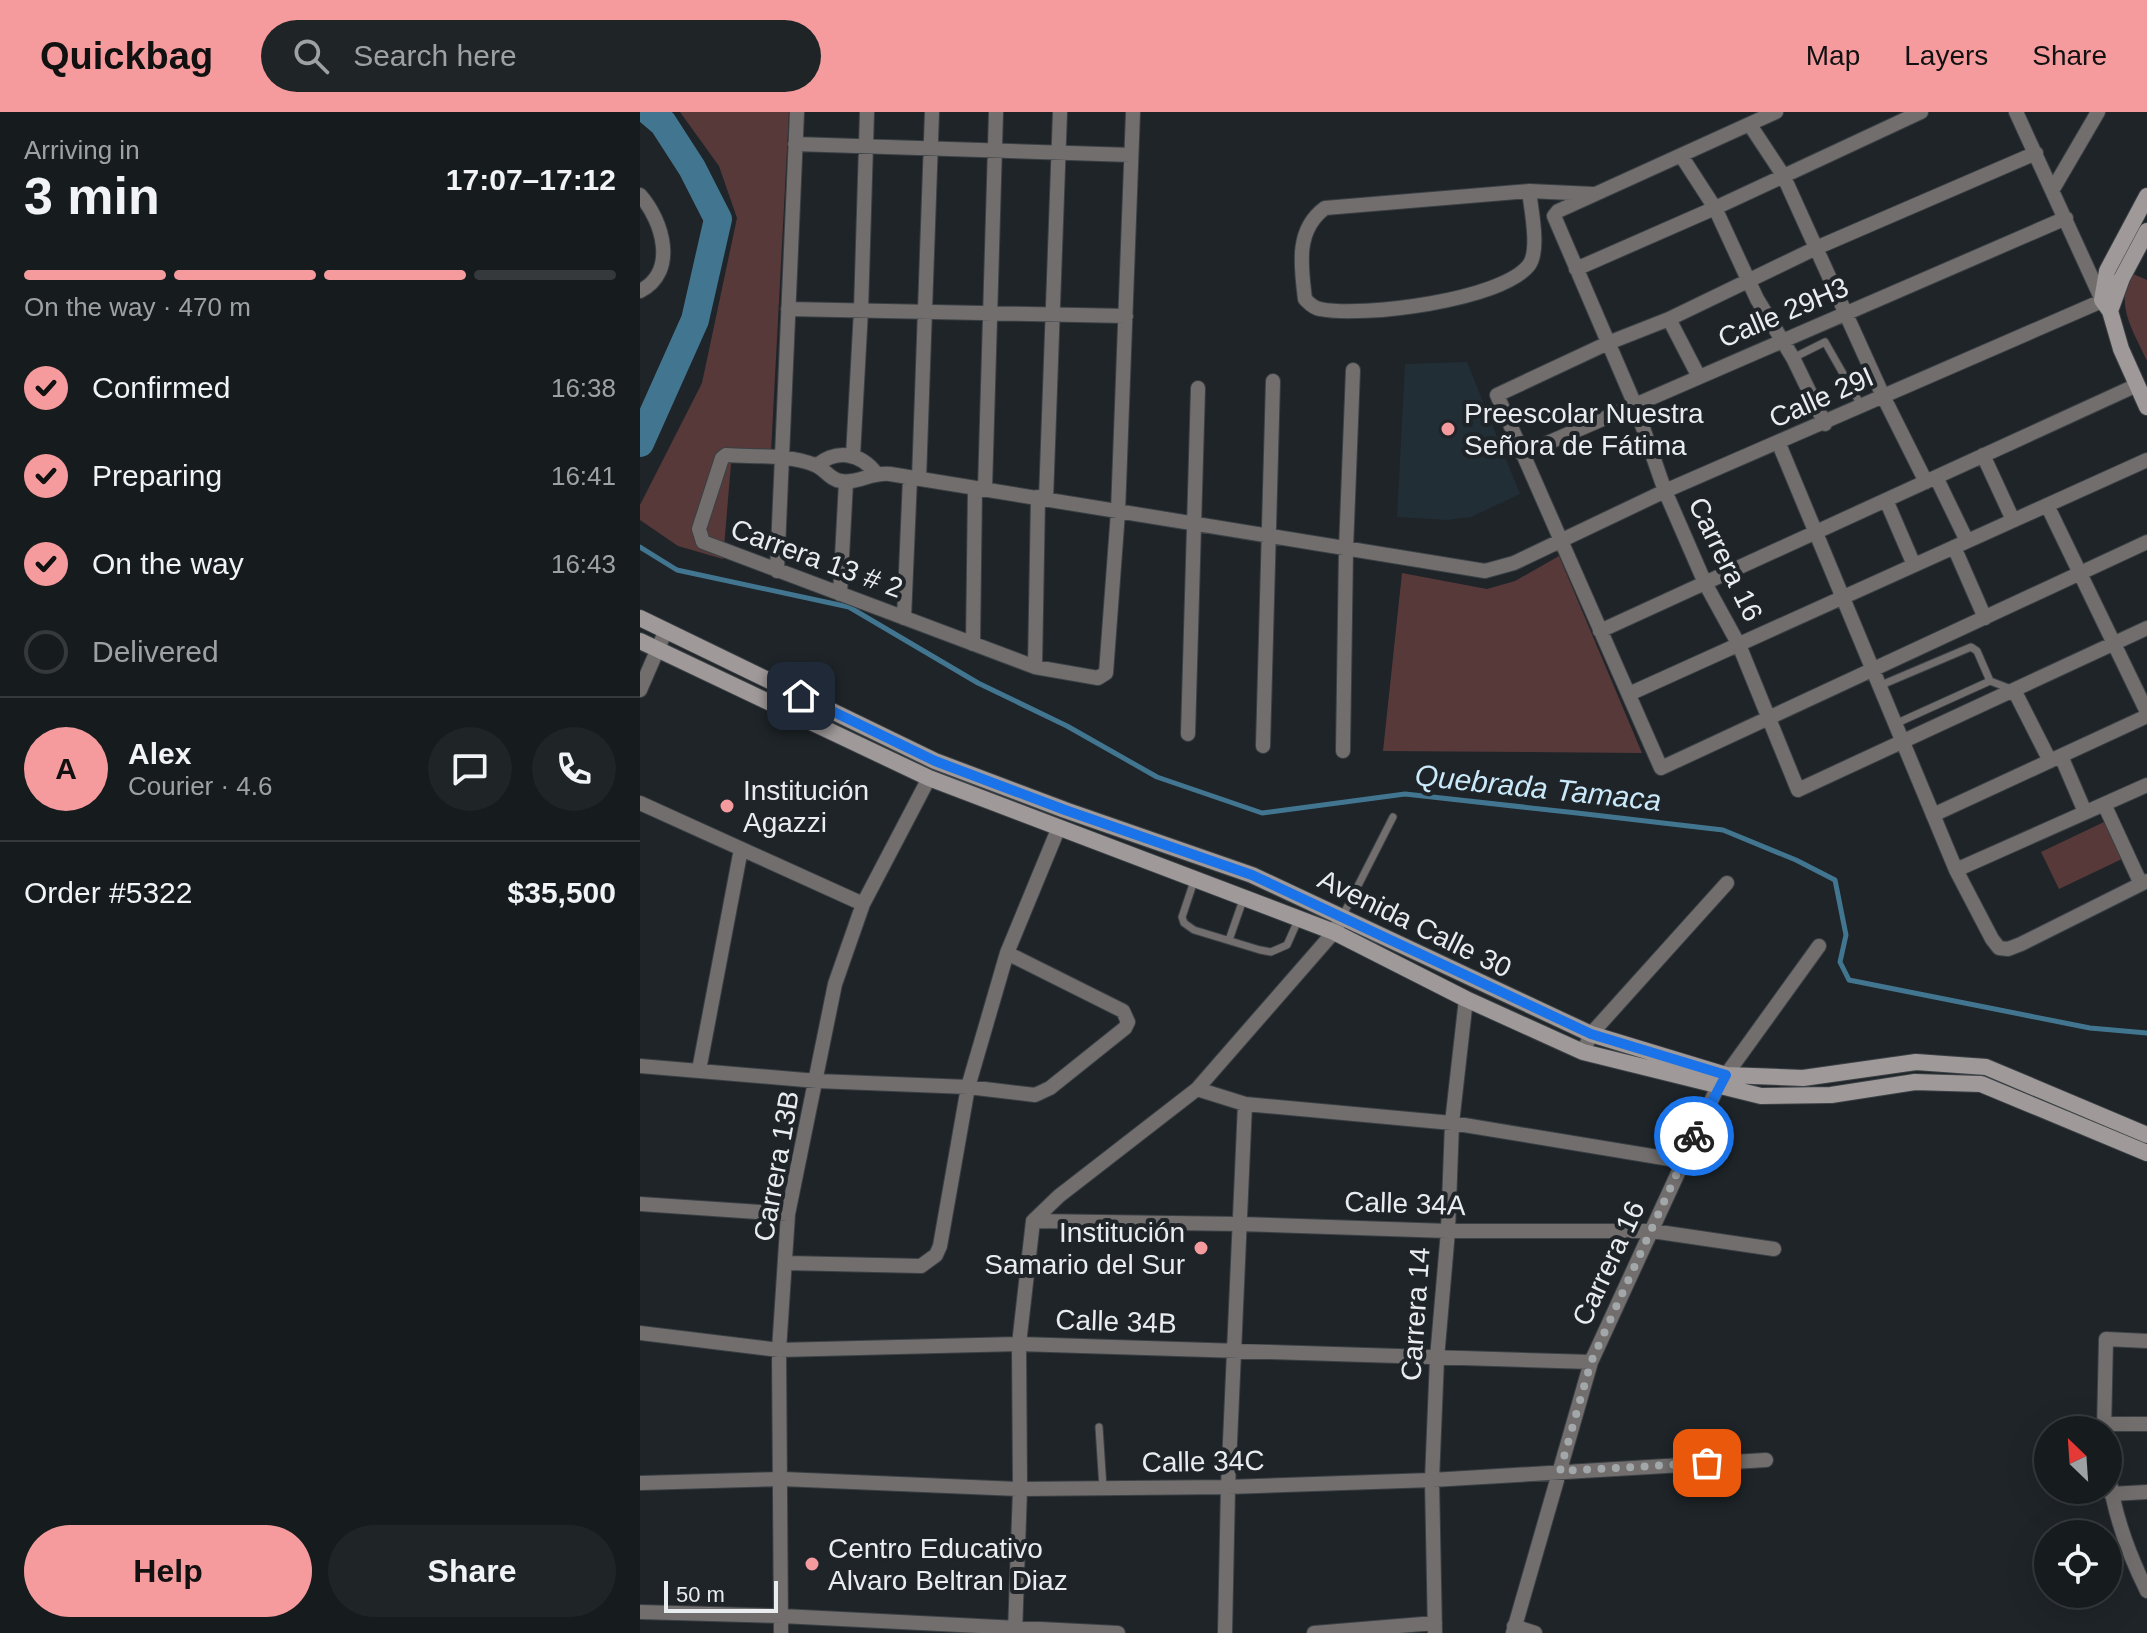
<!DOCTYPE html>
<meta charset="utf-8">
<style>
:root{--surface:#161b1e;--page:#1f2427;--text:#f1f3f6;--muted:#9ea1a4;--line:#35393c;--accent:#f59b9d}
body{margin:0;font-family:Arial,sans-serif;background:var(--page);color:var(--text);height:100vh;display:flex;flex-direction:column;font-size:30px;white-space:nowrap}
*{box-sizing:border-box;margin:0}
p{font-size:26px;color:var(--muted)}
.icon{flex:none;width:44px;height:44px;fill:none;stroke:currentColor;stroke-width:2;stroke-linecap:round;stroke-linejoin:round}
.map{position:relative;flex:1;overflow:hidden}
.side{display:flex;flex-direction:column;background:var(--surface);width:640px}
.side>*{flex:none}
.needle{width:52px;rotate:335deg}
.fabs{position:absolute;left:1394px;top:1304px;display:grid;gap:16px}
.fabs a{display:grid;place-items:center;width:88px;height:88px;border-radius:50%;background:var(--surface);box-shadow:0 8px 32px #0002,0 0 0 2px var(--line);font-size:40px}
.scale{position:absolute;left:24px;bottom:20px;width:114px;box-sizing:border-box;padding-left:8px;border:4px solid #e9edef;border-top:0;font-size:22px;line-height:28px;white-space:nowrap;color:#e9edef;-webkit-text-stroke:6px #1e2428;paint-order:stroke}
.pin{position:absolute;display:grid;place-items:center;width:68px;height:68px;color:#fff;margin:-34px;border-radius:16px;box-shadow:0 4px 12px #0006}
.courier{position:absolute;display:grid;place-items:center;width:80px;height:80px;margin:-40px;border:6px solid #1a73e8;border-radius:50%;background:#fff;color:#222;box-shadow:0 2px 10px #0007}
.headline em{font-style:normal;font-weight:800}
.headline div{display:flex;flex-direction:column-reverse}
.headline{display:flex;align-items:center;justify-content:space-between;height:136px;padding:0 24px}
h1{font-size:52px;font-weight:800;line-height:60px}
.bar{display:grid;grid-template-columns:repeat(4,1fr);gap:12px 8px;align-content:center;height:96px;padding:0 24px}
.bar i{height:10px;border-radius:6px;background:var(--line)}
.bar .active{background:var(--accent)}
.bar p{grid-column:span 4}
.line{display:flex;align-items:center;gap:20px;padding:0 24px;border-top:2px solid var(--line)}
.line div{flex:1}
.round{display:grid;place-items:center;flex:none;width:84px;height:84px;border-radius:42px;background:var(--page)}
ol{padding:0 24px;list-style:none}
li{display:flex;align-items:center;gap:24px;height:88px}
li p{margin-inline-start:auto}
li .icon{padding:8px;border-radius:50%;background:var(--accent);color:#111;stroke-width:4}
li:last-child{color:var(--muted)}
li i{width:44px;height:44px;border:4px solid var(--line);border-radius:50%}
.button{display:flex;gap:16px;margin-top:auto;padding:16px 24px}
.button a{flex:1;height:92px;border-radius:48px;background:var(--accent);color:#111;font-size:32px;font-weight:800;line-height:92px;text-align:center}
.button a+a{background:var(--page);color:var(--text)}
header{display:flex;align-items:center;gap:48px;box-sizing:border-box;height:112px;padding:0 40px;background:var(--accent);color:#111}
header strong{font-size:38px}
nav{display:flex;gap:44px;margin-inline-start:auto;font-size:28px}
.search{width:560px;height:72px;background:var(--page);display:flex;align-items:center;gap:20px;box-sizing:border-box;padding:0 28px;border-radius:44px;color:var(--muted);font-size:30px}
main{display:flex;flex:1;min-height:0}
.map>svg:first-child{display:block}
.built{fill:#222e35}
.green{fill:#58393a}
.lines{fill:none;stroke-linecap:round;stroke-linejoin:round}
.stream{stroke:#427690;stroke-width:5}
.river{stroke:#427690;stroke-width:28}
.lane-casing{stroke:#3a4044;stroke-width:9}
.street-casing{stroke:#3a4044;stroke-width:16}
.secondary-casing{stroke:#3a4044;stroke-width:18}
.lane{stroke:#726e6e;stroke-width:7}
.street{stroke:#726e6e;stroke-width:14}
.secondary{stroke:#9f9999;stroke-width:16}
.done{stroke:#a2a7a9;stroke-width:8;stroke-dasharray:0 14.4}
.route{stroke:#1a73e8;stroke-width:10}
.poi-dot{fill:#f59b9d;stroke:#1e2428;stroke-width:3}
.labels{text-anchor:middle;stroke-width:8;stroke-linejoin:round;paint-order:stroke}
.street-label{font-size:28px;fill:#e9edef;stroke:#1e2428}
.poi-label{font-size:28px;fill:#e9edef;stroke:#1e2428;text-anchor:start}
.water-label{font-size:30px;font-style:italic;fill:#cae9fa;stroke:#1e2428}
</style>
<header>
<strong>Quickbag</strong>
<div class="search"><svg class="icon" aria-label="search" viewBox="0 0 24 24"><circle cx="10" cy="10" r="6"/><path d="M15 15l6 6"/></svg>Search here</div>
<nav><a>Map</a><a>Layers</a><a>Share</a></nav>
</header>
<main>
<section class="side">
<div class="headline"><div><h1>3 min</h1><p>Arriving in</p></div><em>17:07–17:12</em></div>
<div class="bar"><i class="active"></i><i class="active"></i><i class="active"></i><i></i><p>On the way · 470 m</p></div>
<ol>
<li><svg class="icon" aria-label="check" viewBox="0 0 24 24"><path d="M5 12l5 5 9-10"/></svg>Confirmed<p>16:38</p></li>
<li><svg class="icon" aria-label="check" viewBox="0 0 24 24"><path d="M5 12l5 5 9-10"/></svg>Preparing<p>16:41</p></li>
<li><svg class="icon" aria-label="check" viewBox="0 0 24 24"><path d="M5 12l5 5 9-10"/></svg>On the way<p>16:43</p></li>
<li><i></i>Delivered</li>
</ol>
<div class="line" style="height:144px"><b class="round" style="background:var(--accent);color:#111">A</b><div><b>Alex</b><p>Courier · 4.6</p></div><a class="round"><svg class="icon" aria-label="chat" viewBox="0 0 24 24"><path d="M4 5h16v11H9l-5 4z"/></svg></a><a class="round"><svg class="icon" aria-label="phone" viewBox="0 0 24 24"><path d="M5 4h4l2 5-3 2q2 4 5 5l2-3 5 2v4C11 20 4 13 5 4z"/></svg></a></div>
<div class="line" style="height:104px"><div>Order #5322</div><b>$35,500</b></div>
<div class="button"><a>Help</a><a>Share</a></div>
</section>
<div class="map">
<svg width="1507" height="1521" viewBox="0 0 1507 1521">
<rect width="100%" height="100%" fill="#1e2428"/>
<path class="built" d="M 827,250 L 880,382 L 831,405 L 807,408 L 757,405 L 765,252 Z"/>
<path class="green" d="M 40,0 L 149,0 L 131,340 L 92,340 L 83,447 L 38,434 L 0,408 L 0,393 L 62,271 L 97,106 L 79,54 Z
M 1491,161 L 1507,168 L 1507,249 C 1493,218 1475,194 1491,161 Z
M 919,444 L 1002,641 L 743,639 L 762,461 L 847,477 L 875,469 Z
M 1464,710 L 1482,747 L 1419,777 L 1401,740 Z"/>
<g class="lines">
<path class="stream" d="M 0,435 L 37,458 L 209,495 L 338,571 L 427,614 L 517,665 L 622,701 L 765,682 L 937,701 L 1083,718 L 1156,748 L 1195,768 L 1206,823 L 1200,850 L 1209,868 L 1450,916 L 1507,921"/>
<path class="river" d="M 0,331 L 55,208 L 78,107 L 52,56 L 23,11 L 10,0"/>
<defs>
<path id="lane" d="M 1153,246 L 1185,230 L 1221,293
M 1239,574 L 1331,535 L 1337,539 L 1350,569 L 1371,577
M 1255,612 L 1350,569
M 554,769 L 542,805 L 544,811 L 554,818 L 620,838 L 631,840 L 647,833 L 659,806
M 701,807 L 753,705
M 589,828 L 604,785
M 459,1315 L 463,1376"/>
<path id="street" d="M 493,0 L 478,400 L 466,561 L 458,566 L 395,555 L 63,430 L 59,417 L 82,346 L 86,343 C 114,345 148,342 175,353 C 184,356 190,368 201,369 C 217,372 231,360 250,362 L 845,459 L 874,451 L 1025,379 L 1471,185
M 1136,0 L 918,99 L 914,104 L 995,293 L 1025,379 L 1065,471 L 1099,533 L 1158,678 L 1507,516
M 1376,0 L 1462,188
M 1110,13 L 1143,63 L 1244,286 L 1286,370
M 155,32 L 491,43
M 1396,41 L 1176,136 L 1029,207 L 968,231 L 857,283 L 1021,656 L 1507,430
M 1042,45 L 1075,96 L 1117,187 L 1153,246 L 1185,312
M 1413,77 L 1458,0
M 889,79 C 891,97 900,138 889,153 C 863,188 721,206 680,197 C 673,196 669,191 665,187 C 661,154 655,118 685,96 L 889,79 L 953,82
M 0,83 C 23,109 38,160 0,179
M 936,157 L 1075,96 L 1281,0
M 148,197 L 486,204
M 1029,207 L 1059,265
M 1139,332 L 1316,758 L 1352,827 L 1359,836 L 1368,837 L 1381,832 L 1507,769
M 882,342 L 1426,106
M 1343,343 L 1373,408
M 213,344 L 221,198 L 227,0
M 177,353 C 198,337 220,341 236,361
M 1296,365 L 1327,429
M 279,367 L 292,0
M 345,377 L 356,0
M 406,387 L 420,0
M 1246,388 L 1274,453
M 1407,393 L 1507,600
M 1314,435 L 1345,506
M 137,459 L 157,0
M 200,482 L 206,370
M 264,506 L 270,366
M 960,519 L 1497,273
M 333,532 L 335,376
M 395,555 L 398,385
M 0,578 L 26,518
M 1374,578 L 1410,649
M 989,582 L 1507,348
M 548,622 L 558,276
M 623,634 L 633,269
M 703,639 L 706,437 L 713,258
M 1421,644 L 1445,700
M 0,691 L 223,792
M 1464,692 L 1501,772
M 1293,703 L 1507,604
M 1316,758 L 1507,673
M 943,940 L 951,922 L 1087,771
M 0,954 L 177,969 L 328,975 L 395,983 L 410,976 L 485,916 L 488,910 L 483,899 L 367,841
M 59,958 L 101,737
M 557,977 L 605,992 L 812,1011 L 1042,1049
M 0,1092 L 148,1102
M 393,1109 L 599,1112 L 808,1119 L 1012,1119 L 1134,1137
M 393,1109 L 419,1084 L 557,977 L 694,820 L 701,807
M 146,1151 L 281,1154 L 296,1143 L 300,1134 L 328,975 L 367,841 L 419,715
M 0,1221 L 139,1238 L 379,1232 L 951,1250
M 1463,1312 L 1507,1312
M 1464,1318 L 1466,1227 L 1507,1229
M 1468,1357 C 1473,1399 1488,1441 1507,1479
M 0,1371 L 142,1367 L 380,1377 L 588,1375 L 792,1368 L 1126,1348
M 1471,1382 L 1507,1380
M 0,1500 L 142,1504 L 478,1521
M 874,1514 L 895,1521
M 141,1521 L 139,1238 L 148,1102 L 195,872 L 223,792 L 289,666
M 375,1521 L 380,1377 L 379,1232 L 393,1109
M 585,1521 L 588,1375 L 605,992
M 674,1521 L 795,1511
M 795,1521 L 792,1368 L 797,1246 L 808,1119 L 812,1011 L 826,887
M 873,1521 L 951,1250 L 1078,974 L 1179,834"/>
<path id="secondary" d="M 1507,84 L 1467,159 L 1462,188 L 1470,199 L 1481,237 L 1507,295
M 1470,199 L 1482,166 L 1507,119
M 0,506 L 295,649 L 425,698 L 612,763 L 951,922 L 1086,963 L 1163,966 L 1276,950 L 1346,955 L 1507,1023
M 0,529 L 289,666 L 694,820 L 826,887 L 943,940 L 1121,984 L 1191,983 L 1275,970 L 1341,972 L 1507,1041"/>
</defs>
<use href="#lane" class="lane-casing"/>
<use href="#street" class="street-casing"/>
<use href="#secondary" class="secondary-casing"/>
<use href="#lane" class="lane"/>
<use href="#street" class="street"/>
<use href="#secondary" class="secondary"/>
</g>
<g class="lines">
<path class="done" d="M 1054,1024 L 951,1250 L 920,1359 L 1067,1351"/>
<path class="route" d="M 161,584 L 295,649 L 425,698 L 612,763 L 951,922 L 1086,963 L 1054,1024"/>
</g>
<g class="poi-dot">
<circle cx="808" cy="317" r="8"/>
<circle cx="87" cy="694" r="8"/>
<circle cx="561" cy="1136" r="8"/>
<circle cx="172" cy="1452" r="8"/>
</g>
<g class="labels">
<g class="street-label">
<text transform="translate(1143 200) rotate(-23)" y="10">Calle 29H3</text>
<text transform="translate(1181 285) rotate(-24)" y="10">Calle 29I</text>
<text transform="translate(177 446) rotate(20)" y="10">Carrera 13 # 2</text>
<text transform="translate(1086 447) rotate(64)" y="10">Carrera 16</text>
<text transform="translate(775 811) rotate(26)" y="10">Avenida Calle 30</text>
<text transform="translate(136 1054) rotate(-80)" y="10">Carrera 13B</text>
<text transform="translate(765 1091) rotate(2)" y="10">Calle 34A</text>
<text transform="translate(968 1151) rotate(-65)" y="10">Carrera 16</text>
<text transform="translate(775 1202) rotate(-86)" y="10">Carrera 14</text>
<text transform="translate(476 1209) rotate(2)" y="10">Calle 34B</text>
<text transform="translate(563 1349) rotate(-1)" y="10">Calle 34C</text>
</g>
<g class="poi-label">
<text x="824" y="311">Preescolar Nuestra<tspan x="824" dy="32">Señora de Fátima</tspan></text>
<text x="103" y="688">Institución<tspan x="103" dy="32">Agazzi</tspan></text>
<text x="545" y="1130" text-anchor="end">Institución<tspan x="545" dy="32">Samario del Sur</tspan></text>
<text x="188" y="1446">Centro Educativo<tspan x="188" dy="32">Alvaro Beltran Diaz</tspan></text>
</g>
<g class="water-label">
<text transform="translate(898 676) rotate(6)" y="10">Quebrada Tamaca</text>
</g>
</g>
</svg>
<div class="fabs">
<a><svg class="needle" viewBox="-14 -14 28 28"><path d="M0-13l5 13h-10z" fill="#e53935"/><path d="M0 13l5-13h-10z" fill="#9ea1a4"/></svg></a>
<a><svg class="icon" aria-label="locate" viewBox="0 0 24 24"><circle cx="12" cy="12" r="6"/><path d="M12 2v4M12 18v4M2 12h4M18 12h4"/></svg></a>
</div>
<div class="scale">50 m</div>
<div class="pin" style="left:1067px;top:1351px;background:#ea580c"><svg class="icon" aria-label="bag" viewBox="0 0 24 24"><path d="M5 8h14l-1 12H6zM9 8a3 3 0 0 1 6 0"/></svg></div>
<div class="pin" style="left:161px;top:584px;background:#1f2937"><svg class="icon" aria-label="home" viewBox="0 0 24 24"><path d="M3 11l9-7 9 7M6 9v11h12V9"/></svg></div>
<div class="courier" style="left:1054px;top:1024px"><svg class="icon" aria-label="bike" viewBox="0 0 24 24"><circle cx="6" cy="16" r="4"/><circle cx="18" cy="16" r="4"/><path d="M6 16l4-8h5l3 8M10 8l3 8H6M13 5h3"/></svg></div>
</div>
</main>
